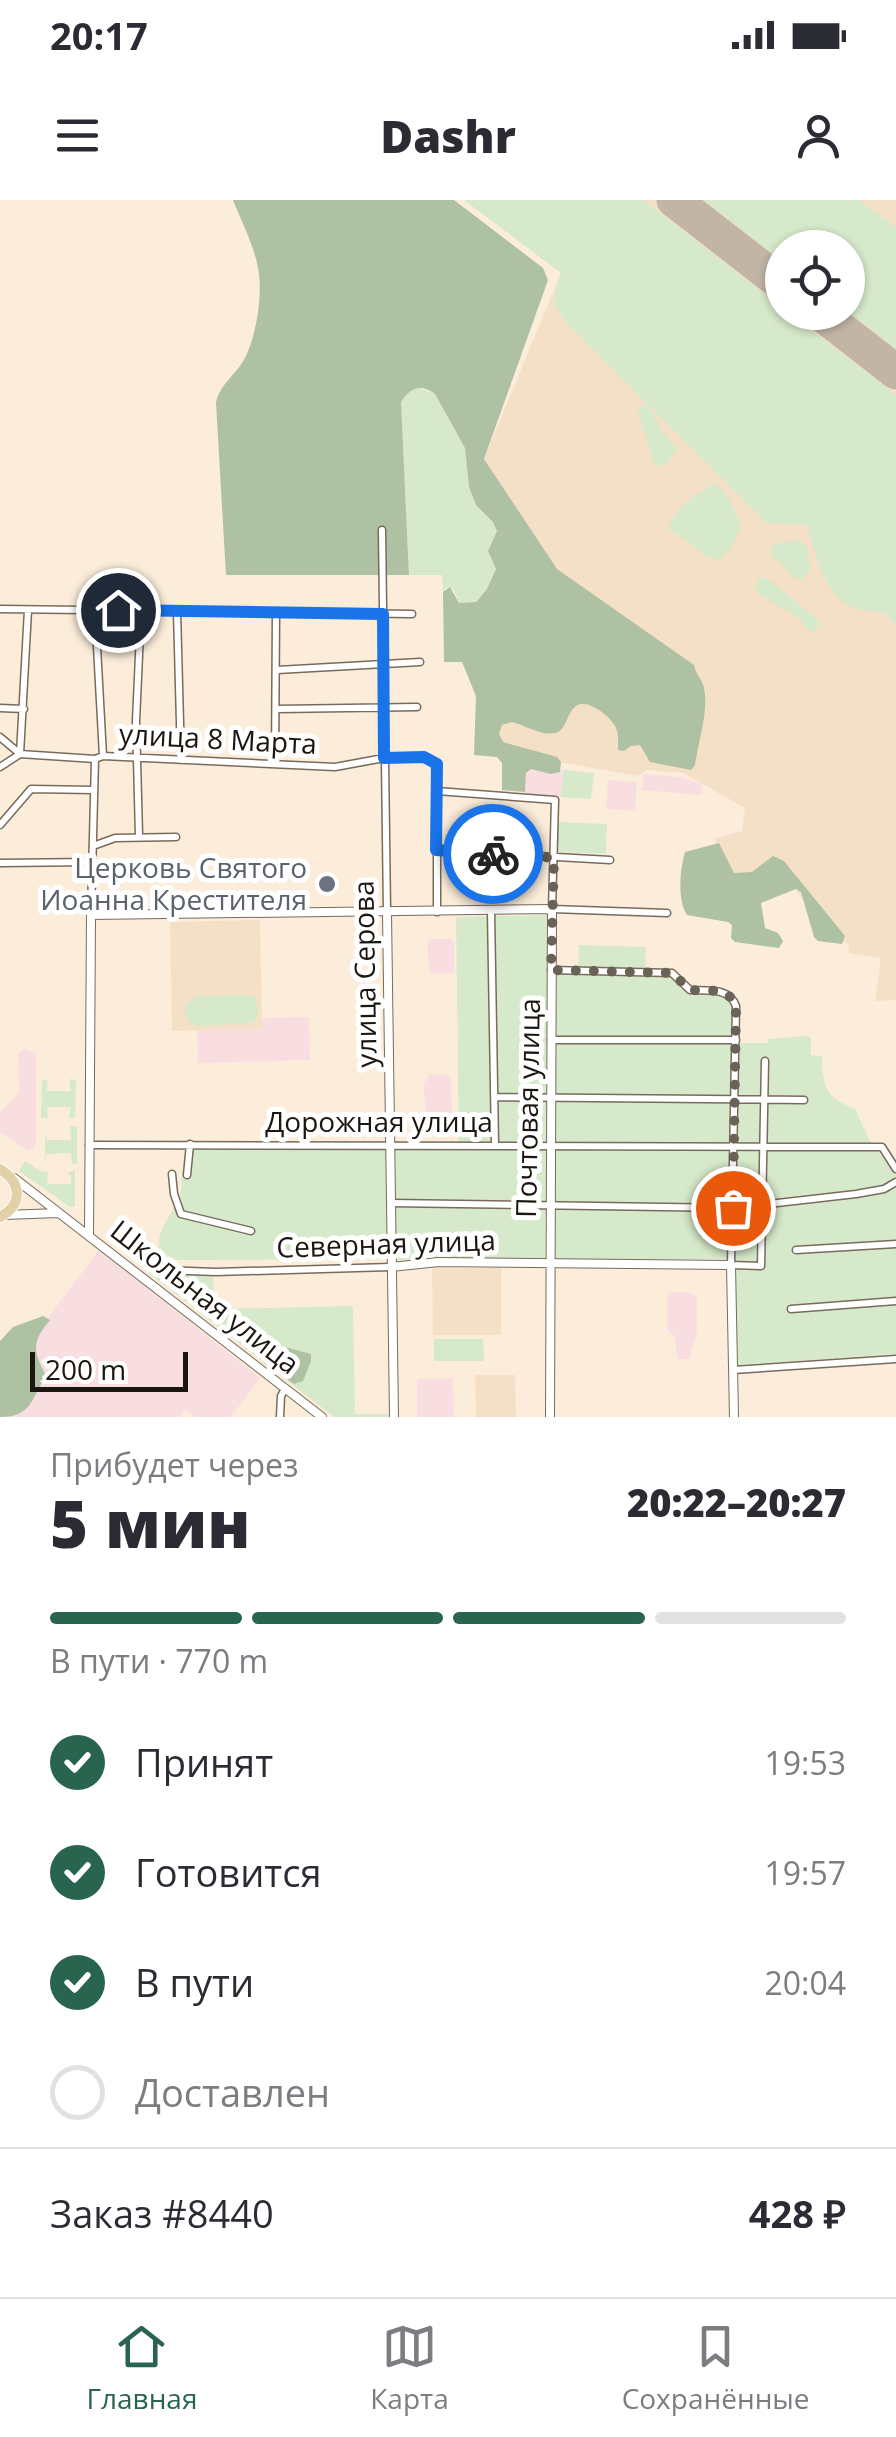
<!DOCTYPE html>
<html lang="ru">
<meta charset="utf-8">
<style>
:root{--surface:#fff;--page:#f7f7f7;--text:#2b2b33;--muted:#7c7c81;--line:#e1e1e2;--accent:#28644e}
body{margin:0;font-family:"Open Sans",sans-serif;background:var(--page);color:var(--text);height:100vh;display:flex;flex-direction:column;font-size:38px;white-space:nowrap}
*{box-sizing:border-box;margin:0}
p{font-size:32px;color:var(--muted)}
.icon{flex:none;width:55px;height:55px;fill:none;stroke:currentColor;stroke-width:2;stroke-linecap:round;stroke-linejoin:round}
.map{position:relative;height:1217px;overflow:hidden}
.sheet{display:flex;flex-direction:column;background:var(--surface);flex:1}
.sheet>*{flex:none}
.buttons{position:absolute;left:765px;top:30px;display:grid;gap:20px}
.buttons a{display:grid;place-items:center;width:100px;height:100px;border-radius:50%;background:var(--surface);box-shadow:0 2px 8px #0004;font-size:50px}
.scale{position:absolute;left:30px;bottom:25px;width:158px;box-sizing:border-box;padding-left:10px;border:5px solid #1c1610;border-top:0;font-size:28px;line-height:35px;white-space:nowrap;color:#1c1610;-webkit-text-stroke:8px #fff;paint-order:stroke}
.pin{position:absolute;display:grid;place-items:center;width:85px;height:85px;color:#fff;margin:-42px;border:5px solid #fff;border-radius:50%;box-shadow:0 2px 10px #0007}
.courier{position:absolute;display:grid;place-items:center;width:100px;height:100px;margin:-50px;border:8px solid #1a73e8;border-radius:50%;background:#fff;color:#222;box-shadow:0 2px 12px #0007}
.summary em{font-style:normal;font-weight:800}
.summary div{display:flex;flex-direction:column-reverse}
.summary{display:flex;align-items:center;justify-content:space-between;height:170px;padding:0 50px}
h1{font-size:65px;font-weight:800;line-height:75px}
.bar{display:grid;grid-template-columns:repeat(4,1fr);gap:15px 10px;align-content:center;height:120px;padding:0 50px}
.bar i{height:12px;border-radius:8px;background:var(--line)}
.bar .current{background:var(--accent)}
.bar p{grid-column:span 4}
.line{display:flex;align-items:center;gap:25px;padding:0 50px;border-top:2px solid var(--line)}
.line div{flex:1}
ol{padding:0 50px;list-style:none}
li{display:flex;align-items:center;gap:30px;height:110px}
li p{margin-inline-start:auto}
li .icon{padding:10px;border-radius:50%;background:var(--accent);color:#fff;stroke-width:4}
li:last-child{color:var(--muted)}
li i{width:55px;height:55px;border:5px solid var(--line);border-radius:50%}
.status{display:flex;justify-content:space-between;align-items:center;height:70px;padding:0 50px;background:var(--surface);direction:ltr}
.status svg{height:28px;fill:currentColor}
header{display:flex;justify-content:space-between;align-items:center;height:130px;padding:0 50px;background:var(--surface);font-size:45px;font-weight:800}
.tab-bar{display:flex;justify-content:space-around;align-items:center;height:140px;border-top:2px solid var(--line);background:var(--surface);font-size:28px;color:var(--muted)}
.tab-bar a{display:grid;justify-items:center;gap:5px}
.tab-bar .current{color:var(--accent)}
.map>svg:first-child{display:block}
.industrial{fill:#f9dee1}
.built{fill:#f4e0c7;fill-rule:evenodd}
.green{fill:#d6e9ca}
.forest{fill:#aec1a3}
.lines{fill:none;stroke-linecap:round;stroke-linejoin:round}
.runway{stroke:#c2b5a6;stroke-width:35}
.street-casing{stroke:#786b5b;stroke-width:9}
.secondary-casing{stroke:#786b5b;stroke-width:10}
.primary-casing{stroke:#fff;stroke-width:12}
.street{stroke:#fff;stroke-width:6}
.secondary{stroke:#fff;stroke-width:8}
.primary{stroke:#e2d0a6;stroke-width:10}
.done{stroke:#6a6157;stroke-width:10;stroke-dasharray:0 18}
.route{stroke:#1a73e8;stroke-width:12}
.worship-dot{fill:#6b7280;stroke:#fff;stroke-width:4}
.labels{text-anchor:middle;stroke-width:10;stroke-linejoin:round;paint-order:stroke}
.street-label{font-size:28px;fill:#1c1610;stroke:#fff}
.worship-label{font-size:28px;fill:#5b616d;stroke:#fff;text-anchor:end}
</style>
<div class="status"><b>20:17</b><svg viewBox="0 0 49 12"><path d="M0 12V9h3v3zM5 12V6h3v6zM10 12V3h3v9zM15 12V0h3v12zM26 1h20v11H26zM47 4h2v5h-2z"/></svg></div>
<header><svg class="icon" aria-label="menu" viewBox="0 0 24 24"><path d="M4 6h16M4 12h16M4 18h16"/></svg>Dashr<svg class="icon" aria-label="person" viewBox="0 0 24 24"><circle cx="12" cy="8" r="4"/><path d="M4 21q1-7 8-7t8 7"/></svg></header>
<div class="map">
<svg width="896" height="1217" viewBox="0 0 896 1217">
<rect width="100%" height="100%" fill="#fceddb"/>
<path class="industrial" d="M 527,568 L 563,570 L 561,597 L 525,594 Z
M 643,574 L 681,577 L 702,584 L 701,595 L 642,590 Z
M 608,580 L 637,582 L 635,611 L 606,609 Z
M 430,739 L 451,739 L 454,743 L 454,774 L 430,773 L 427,744 Z
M 309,817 L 310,860 L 198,863 L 197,830 L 261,829 L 262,818 Z
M 25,849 L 36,853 L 36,940 L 35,947 L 28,951 L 0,932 L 0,912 L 19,893 L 18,853 Z
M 430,874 L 446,875 L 451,878 L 452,920 L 439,922 L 426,913 L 423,885 Z
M 99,1050 L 260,1178 L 231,1217 L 195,1217 L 186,1210 L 180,1217 L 0,1217 L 0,1181 Z
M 670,1092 L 689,1092 L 697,1098 L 697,1132 L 689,1159 L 677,1159 L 675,1137 L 667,1129 L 667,1097 Z
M 453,1178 L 454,1217 L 417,1217 L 417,1179 Z"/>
<path class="built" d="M 464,0 L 896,0 L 896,800 L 875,801 L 881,758 L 849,753 L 849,746 L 813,714 L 775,661 L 756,674 L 729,675 L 715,638 L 742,631 L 745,608 L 683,573 L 647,570 L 638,576 L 485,549 L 541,468 L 471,290 L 561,73 ZM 782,48 L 848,48 L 848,112 L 782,112 Z
M 260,720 L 262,829 L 172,831 L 170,722 Z
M 501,1068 L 501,1135 L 433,1135 L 432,1068 Z
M 475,1175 L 515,1175 L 516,1217 L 476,1217 Z"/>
<path class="green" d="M 464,0 L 643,0 L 782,107 L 782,112 L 789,113 L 896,195 L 896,425 C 879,402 865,417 846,404 C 822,388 816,351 806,325 L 767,323 L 649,206 L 662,232 L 677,248 L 668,263 L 658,266 L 654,264 L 638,211 L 640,205 L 648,205 L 563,119 L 553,99 L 561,73 Z
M 704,0 L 858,0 L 892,24 L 896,27 L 896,149 L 848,111 L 848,48 L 782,48 L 782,61 Z
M 416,187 L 435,194 L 465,248 L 469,287 L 476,305 L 493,322 L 497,331 L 491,344 L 490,356 L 496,369 L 487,389 L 475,402 L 459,403 L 454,390 L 446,388 L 443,392 L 442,375 L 409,375 L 401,202 L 408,191 Z
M 716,283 L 730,300 L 741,325 L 732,346 L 720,359 L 710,358 L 669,329 C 670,311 700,290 716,283 Z
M 800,340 L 808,349 L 810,370 L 802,380 L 794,377 L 770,354 L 773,344 Z
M 759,377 L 767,378 L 817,419 L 819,424 L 815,431 L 809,431 L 799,418 L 756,392 Z
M 563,570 L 594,573 L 591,599 L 561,597 Z
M 558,622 L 607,624 L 606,654 L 557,652 Z
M 549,715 L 545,1059 L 396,1060 L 394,947 L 459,947 L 456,717 Z
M 579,745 L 646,747 L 645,771 L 578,768 Z
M 555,772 L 670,776 L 689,794 C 704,795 726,790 733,807 L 728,1059 L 553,1060 Z
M 248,795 L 255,798 C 259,806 260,817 252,823 L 199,826 C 187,824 183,815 186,804 L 199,796 Z
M 807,836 L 811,838 L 811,855 L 822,856 C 823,887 825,897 855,909 L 870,941 L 896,975 L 896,1154 L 737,1165 L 735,1062 L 740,843 L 768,843 L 768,839 Z
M 42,879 L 48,881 L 47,891 L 71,891 L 69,879 L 76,880 L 75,918 L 69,918 L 71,907 L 47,907 L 48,918 L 41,918 Z
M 70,926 L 77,926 L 77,963 L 72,964 L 71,953 L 46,954 L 45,963 L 45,931 L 47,940 L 71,940 Z
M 386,946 L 388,1059 L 177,1060 L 159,1052 C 156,1028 172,1017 179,997 C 182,989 182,979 182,971 L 192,970 L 192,947 Z
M 25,961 L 40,971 L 48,972 L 47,984 L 71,984 L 71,976 L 67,973 L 75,970 L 75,1007 L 70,1007 L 19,971 Z
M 163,1059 L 178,1067 L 213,1067 L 214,1109 L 353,1106 L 355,1214 L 389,1214 L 389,1217 L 334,1217 L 150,1074 Z
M 434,1139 L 483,1139 L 484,1161 L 434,1161 Z"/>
<path class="forest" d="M 233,0 L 454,0 L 543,68 L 548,80 L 484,259 L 557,369 L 694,465 C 696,476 702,478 704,488 C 709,511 698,542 695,565 L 691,570 L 650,562 L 640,545 L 631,546 L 624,551 L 618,550 C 618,542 619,533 615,526 C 610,516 587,498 576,506 C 567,512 567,527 558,532 C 544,538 525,525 512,522 L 502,525 L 499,534 L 503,542 L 557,557 L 561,562 L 560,572 L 551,574 L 531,569 L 526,573 L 525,592 L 502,590 L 502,563 L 497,557 L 474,555 L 476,496 L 462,462 L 444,462 L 443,392 L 450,387 L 459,403 L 476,402 L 487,389 L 496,369 L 488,351 L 497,331 L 493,322 L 476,305 L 469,287 L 465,248 L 435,194 C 420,183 410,188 401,202 L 409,375 L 226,375 L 216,203 C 219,185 236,175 245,158 C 256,136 262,99 259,74 C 256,49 242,23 233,0 Z
M 719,643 L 734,673 L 752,672 L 773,656 L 784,661 L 845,736 L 842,744 L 818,741 L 814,737 L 801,692 L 796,689 L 761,703 L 765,728 L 778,733 L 783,741 L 779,748 L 735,742 L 731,738 L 732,725 L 728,722 L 687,715 C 677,699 680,670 685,652 Z
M 43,1116 L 50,1120 C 31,1143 33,1150 46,1176 C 31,1199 32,1217 0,1217 L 0,1141 L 13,1127 Z
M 242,1132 L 254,1134 L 270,1146 L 268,1158 L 271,1163 L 275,1151 L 281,1146 L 311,1154 L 311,1161 L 303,1181 L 294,1184 L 264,1163 L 241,1138 Z"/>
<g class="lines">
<path class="runway" d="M 674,0 L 782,84
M 819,112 L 896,172"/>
<defs>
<path id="street" d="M 382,330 L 387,713
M 0,409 L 412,414
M 95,410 L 103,556
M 177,411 L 181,560
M 277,470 L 420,462
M 0,508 L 24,509
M 277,509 L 417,507
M 0,537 L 19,553
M 20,554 L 28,410
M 275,563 L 276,412
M 0,567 L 20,554 L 95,559 L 103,556 L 335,567 L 384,558 L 424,557 L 437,564 L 437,712
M 437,591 L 555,600 L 552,709 L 667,713
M 0,625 L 31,589 L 94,590
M 139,636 L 136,521 L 141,411
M 93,646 L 115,638 L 176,637
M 436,650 L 610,660
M 0,663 L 93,662
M 491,711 L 495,945
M 91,715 L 95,559
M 551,770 L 672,773 L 690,790 C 708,791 729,787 736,806 L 731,1065 L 761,1066 L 765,861
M 551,840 L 736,840
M 495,897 L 804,900
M 89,945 L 882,947 L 896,969
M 172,974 L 174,994 L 181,1014 L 251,1031
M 187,975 L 190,944
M 391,1003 L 733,1008 L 856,994 L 884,989 L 896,982
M 796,1050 L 896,1044
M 162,1070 L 216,1072 L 391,1067
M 791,1109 L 896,1101
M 733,1170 L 896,1159
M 280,1217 L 281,1196 L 285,1189"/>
<path id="secondary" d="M 387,713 L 394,1217
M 14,978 L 322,1217
M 4,1015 L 59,1013
M 89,1035 L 91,715 L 552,709 L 550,1217
M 391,1067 L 439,1062 L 731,1065 L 734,1217"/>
<path id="primary" d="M 0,969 C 21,982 24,1004 0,1017"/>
</defs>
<use href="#street" class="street-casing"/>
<use href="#secondary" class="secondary-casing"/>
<use href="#primary" class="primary-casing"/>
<use href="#street" class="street"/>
<use href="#secondary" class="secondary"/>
<use href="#primary" class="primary"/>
</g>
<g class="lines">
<path class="done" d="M 493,654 L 554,658 L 551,770 L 672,773 L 690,790 C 708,791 729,787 736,806 L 733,1008"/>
<path class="route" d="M 118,410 L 383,414 L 384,558 L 424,557 L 437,564 L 436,650 L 493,654"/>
</g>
<circle class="worship-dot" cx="327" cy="684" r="10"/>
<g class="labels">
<g class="street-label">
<text transform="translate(218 539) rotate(3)" y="10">улица 8 Марта</text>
<text transform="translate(365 774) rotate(-91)" y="10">улица Серова</text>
<text transform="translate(528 908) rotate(-89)" y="10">Почтовая улица</text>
<text x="379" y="932">Дорожная улица</text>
<text transform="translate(386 1044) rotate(-2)" y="10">Северная улица</text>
<text transform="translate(205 1097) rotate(38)" y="10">Школьная улица</text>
</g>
<g class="worship-label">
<text x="307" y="678">Церковь Святого<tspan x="307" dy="32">Иоанна Крестителя</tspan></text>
</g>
</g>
</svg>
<div class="buttons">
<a><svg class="icon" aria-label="locate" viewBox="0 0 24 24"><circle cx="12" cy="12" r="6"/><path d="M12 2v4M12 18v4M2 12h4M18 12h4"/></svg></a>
</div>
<div class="scale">200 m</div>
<div class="pin" style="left:733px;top:1008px;background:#ea580c"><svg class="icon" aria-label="bag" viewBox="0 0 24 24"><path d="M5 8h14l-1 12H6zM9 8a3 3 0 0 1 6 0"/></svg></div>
<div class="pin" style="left:118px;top:410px;background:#1f2937"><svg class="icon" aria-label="home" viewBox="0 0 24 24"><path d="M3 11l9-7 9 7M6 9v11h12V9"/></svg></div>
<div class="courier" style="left:493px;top:654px"><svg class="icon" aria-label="bike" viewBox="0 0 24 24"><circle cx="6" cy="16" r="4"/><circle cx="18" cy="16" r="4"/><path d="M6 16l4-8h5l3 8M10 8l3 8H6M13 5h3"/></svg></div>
</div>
<section class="sheet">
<div class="summary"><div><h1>5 мин</h1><p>Прибудет через</p></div><em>20:22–20:27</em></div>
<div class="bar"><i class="current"></i><i class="current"></i><i class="current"></i><i></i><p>В пути · 770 m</p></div>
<ol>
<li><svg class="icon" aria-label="check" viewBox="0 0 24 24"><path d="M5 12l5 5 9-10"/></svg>Принят<p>19:53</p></li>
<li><svg class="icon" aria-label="check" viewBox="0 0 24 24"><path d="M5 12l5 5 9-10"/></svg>Готовится<p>19:57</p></li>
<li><svg class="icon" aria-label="check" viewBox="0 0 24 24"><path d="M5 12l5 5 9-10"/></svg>В пути<p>20:04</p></li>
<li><i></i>Доставлен</li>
</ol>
<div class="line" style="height:130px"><div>Заказ #8440</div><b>428 ₽</b></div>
</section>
<nav class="tab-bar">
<a class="current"><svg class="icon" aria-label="home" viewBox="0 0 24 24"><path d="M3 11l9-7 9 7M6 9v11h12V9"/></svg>Главная</a>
<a><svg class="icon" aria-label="map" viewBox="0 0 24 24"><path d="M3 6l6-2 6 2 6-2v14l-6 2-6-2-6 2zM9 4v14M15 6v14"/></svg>Карта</a>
<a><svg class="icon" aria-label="saved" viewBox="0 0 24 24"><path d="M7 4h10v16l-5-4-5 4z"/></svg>Сохранённые</a>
</nav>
